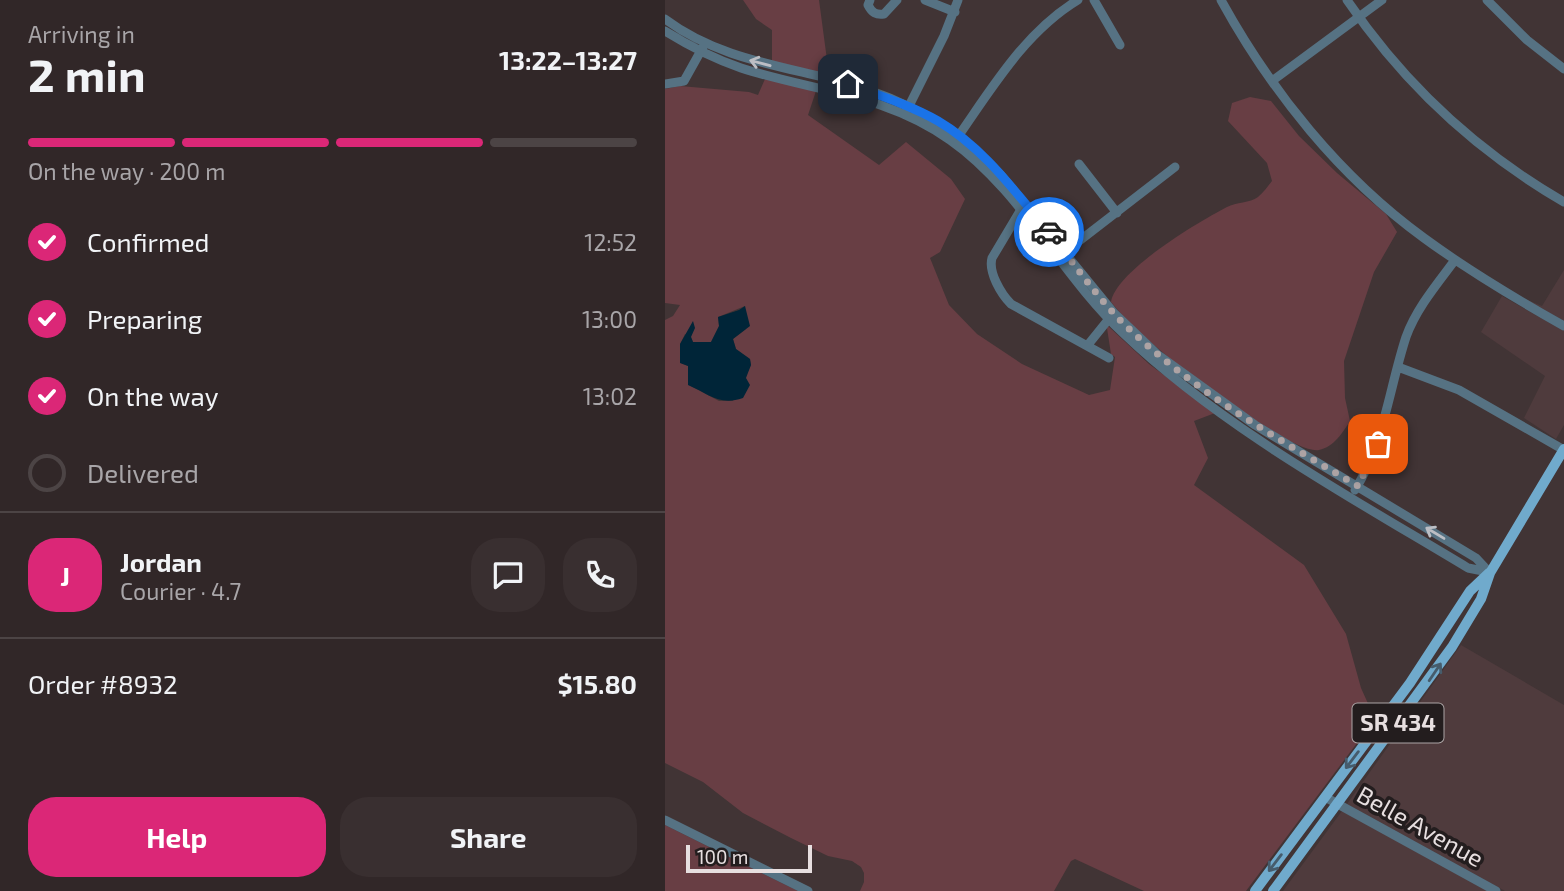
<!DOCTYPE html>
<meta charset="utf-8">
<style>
:root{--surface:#312728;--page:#392f30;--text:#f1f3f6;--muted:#a8a5a8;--line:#4c4445;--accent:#db2777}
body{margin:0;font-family:"Exo 2",sans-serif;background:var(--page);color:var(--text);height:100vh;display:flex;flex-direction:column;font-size:26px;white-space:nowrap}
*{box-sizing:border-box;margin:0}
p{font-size:23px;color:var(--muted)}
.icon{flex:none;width:38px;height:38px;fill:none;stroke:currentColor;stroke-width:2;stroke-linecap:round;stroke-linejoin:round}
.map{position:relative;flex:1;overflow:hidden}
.panel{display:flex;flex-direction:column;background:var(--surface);width:665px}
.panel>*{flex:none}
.scale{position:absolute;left:21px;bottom:18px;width:126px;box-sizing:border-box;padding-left:7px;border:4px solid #e7dfe0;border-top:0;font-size:19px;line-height:24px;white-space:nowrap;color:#e7dfe0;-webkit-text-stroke:5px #231d1e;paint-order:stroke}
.pin{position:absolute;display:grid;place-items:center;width:60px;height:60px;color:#fff;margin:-30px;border-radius:14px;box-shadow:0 4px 10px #0006}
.courier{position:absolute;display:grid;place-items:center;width:70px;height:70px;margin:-35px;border:5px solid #1a73e8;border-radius:50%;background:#fff;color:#222;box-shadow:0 2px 9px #0007}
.overview em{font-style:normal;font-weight:700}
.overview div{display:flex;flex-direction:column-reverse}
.overview{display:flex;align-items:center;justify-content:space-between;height:119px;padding:0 28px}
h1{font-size:46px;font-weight:700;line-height:52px}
.bar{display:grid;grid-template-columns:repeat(4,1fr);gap:10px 7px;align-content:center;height:84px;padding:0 28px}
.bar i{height:9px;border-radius:5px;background:var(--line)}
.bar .selected{background:var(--accent)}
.bar p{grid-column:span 4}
.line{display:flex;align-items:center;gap:18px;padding:0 28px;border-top:2px solid var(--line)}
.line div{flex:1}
.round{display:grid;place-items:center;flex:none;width:74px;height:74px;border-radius:28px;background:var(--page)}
ol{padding:0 28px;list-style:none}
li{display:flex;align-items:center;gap:21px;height:77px}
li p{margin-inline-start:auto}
li .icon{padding:7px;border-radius:50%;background:var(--accent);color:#fff;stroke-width:4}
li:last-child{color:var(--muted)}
li i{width:38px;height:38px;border:4px solid var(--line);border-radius:50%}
.action{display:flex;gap:14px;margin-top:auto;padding:14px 28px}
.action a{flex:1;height:80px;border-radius:28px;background:var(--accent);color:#fff;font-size:28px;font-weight:700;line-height:80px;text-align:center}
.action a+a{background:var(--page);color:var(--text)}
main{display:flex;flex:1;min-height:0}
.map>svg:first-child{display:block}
.built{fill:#4f3b3d}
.green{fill:#683e44;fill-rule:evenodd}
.water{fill:#002538}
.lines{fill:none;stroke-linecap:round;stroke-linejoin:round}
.minor{stroke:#567283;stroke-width:9}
.major{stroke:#70aacc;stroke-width:10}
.oneway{stroke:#bcbec4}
.oneway2{stroke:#465c6c}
.done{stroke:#ada3a4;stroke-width:7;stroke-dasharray:0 12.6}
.route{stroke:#1a73e8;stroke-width:9}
.labels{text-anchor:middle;stroke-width:7;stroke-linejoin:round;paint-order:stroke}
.shield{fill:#231d1e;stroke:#aca5a6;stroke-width:2}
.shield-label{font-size:23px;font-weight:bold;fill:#e7dfe0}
.street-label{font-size:24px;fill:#e7dfe0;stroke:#231d1e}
</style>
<main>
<section class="panel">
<div class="overview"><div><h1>2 min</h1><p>Arriving in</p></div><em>13:22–13:27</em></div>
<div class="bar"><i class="selected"></i><i class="selected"></i><i class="selected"></i><i></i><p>On the way · 200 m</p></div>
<ol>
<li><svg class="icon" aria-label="check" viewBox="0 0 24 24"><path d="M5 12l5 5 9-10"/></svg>Confirmed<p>12:52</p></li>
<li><svg class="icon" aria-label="check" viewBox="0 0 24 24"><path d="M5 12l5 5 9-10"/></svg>Preparing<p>13:00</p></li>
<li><svg class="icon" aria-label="check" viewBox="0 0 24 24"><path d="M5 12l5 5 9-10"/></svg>On the way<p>13:02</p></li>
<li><i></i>Delivered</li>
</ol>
<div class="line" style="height:126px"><b class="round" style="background:var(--accent);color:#fff">J</b><div><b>Jordan</b><p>Courier · 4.7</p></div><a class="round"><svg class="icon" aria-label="chat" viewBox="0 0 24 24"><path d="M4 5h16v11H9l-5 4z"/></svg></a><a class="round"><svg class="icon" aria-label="phone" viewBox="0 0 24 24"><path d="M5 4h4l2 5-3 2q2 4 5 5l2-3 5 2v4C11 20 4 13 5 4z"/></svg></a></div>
<div class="line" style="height:91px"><div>Order #8932</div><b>$15.80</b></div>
<div class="action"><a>Help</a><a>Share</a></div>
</section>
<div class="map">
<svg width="899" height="891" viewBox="0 0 899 891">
<rect width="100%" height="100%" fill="#413435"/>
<path class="built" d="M 899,270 L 899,321 L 860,299 L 877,306 Z
M 837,296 L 899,331 L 899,425 L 891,439 L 859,418 L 880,376 L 816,332 Z
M 796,645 L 899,705 L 899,891 L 840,891 L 682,804 Z
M 677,811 L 822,891 L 618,891 Z"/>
<path class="green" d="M 78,0 L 154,0 L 162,60 L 157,74 L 107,61 L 107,30 L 91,19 Z
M 100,79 L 151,91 L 143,115 L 214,165 L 241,142 L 286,179 L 300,199 L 275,252 L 265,258 L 284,305 L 312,334 L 357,364 L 424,395 L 445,390 L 450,357 L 446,354 L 442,328 L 443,326 L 484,364 L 550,413 L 529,421 L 543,458 L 529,485 L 639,565 L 681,634 L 696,688 L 710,719 L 581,891 L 479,891 L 410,859 L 406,861 L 389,891 L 195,891 L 199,882 L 199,873 L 196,867 L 187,861 L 163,856 L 126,838 L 78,813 L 38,782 L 0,763 L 0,320 L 8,316 L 15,305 L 0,303 L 0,89 L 15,86 L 84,92 L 93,95 ZM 80,306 L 81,329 L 68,339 L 71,349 L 85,359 L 86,365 L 68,401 L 54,401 L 24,385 L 23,366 L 16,363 L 15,344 L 20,334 L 26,337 L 28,342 L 46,342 L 54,326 L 53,317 Z
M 585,97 L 606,101 L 634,136 L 672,173 L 721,214 L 732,232 L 709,272 L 679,361 L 680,398 L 685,421 C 678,432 669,447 654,450 C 628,455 519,371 496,351 C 478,336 461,320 446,302 C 451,271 533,222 562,207 C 571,202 585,203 593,197 C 598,193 603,186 607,181 L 602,163 L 563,121 L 567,103 Z
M 0,825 L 133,891 L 0,891 Z"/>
<path class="water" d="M 80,306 L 85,326 L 68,339 L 71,349 L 85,359 L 86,365 L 81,378 L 85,385 L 78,398 C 54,406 44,394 23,385 L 23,366 L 15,363 L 15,344 L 28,321 L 30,328 L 26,337 L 28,342 L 46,342 L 54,326 L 53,317 L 74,310 Z"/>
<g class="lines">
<path class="minor" d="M 205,0 L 203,5 C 207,13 211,15 219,14 L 232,0
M 260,0 L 290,12
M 429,0 L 455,45
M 556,0 C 606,91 675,177 759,238 C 804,271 851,299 899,326
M 682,0 C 739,84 811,151 899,202
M 822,0 L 862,40 L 899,69
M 0,19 C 53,59 119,66 181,83 C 240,99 294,130 336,175 L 449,313 L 493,355 L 590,425 L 811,558 L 825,573
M 0,31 C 24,46 50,59 76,68 C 150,92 218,93 285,140 C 355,189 396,275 458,333 C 556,427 687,498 803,568 L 823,572
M 607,81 L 717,0
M 0,84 L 19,81 L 38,47
M 241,112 L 279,36 L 293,0
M 292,138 C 327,88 360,32 413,0
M 414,164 L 452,213
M 355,211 L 327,258 C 323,272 336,294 346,304 L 444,358
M 396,255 L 510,167
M 422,346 L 447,315
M 733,367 L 794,390 L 899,450
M 690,490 C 719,443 724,389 741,337 C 751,309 772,284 790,260
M 660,797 L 831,891
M 0,820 L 143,891"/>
<path class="major" d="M 590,891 L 745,683 L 805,591 L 824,573
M 608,891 L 787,647 L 816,599 L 825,573 L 899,449"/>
</g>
<defs><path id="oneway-shaft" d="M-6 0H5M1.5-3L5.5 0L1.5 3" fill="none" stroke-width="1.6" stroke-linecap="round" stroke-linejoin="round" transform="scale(1.75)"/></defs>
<g class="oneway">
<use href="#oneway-shaft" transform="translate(95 63) rotate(-165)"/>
<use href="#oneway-shaft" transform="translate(770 533) rotate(-149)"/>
</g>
<g class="oneway2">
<use href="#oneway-shaft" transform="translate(770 672) rotate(-56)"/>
<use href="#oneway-shaft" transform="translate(687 760) rotate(127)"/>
<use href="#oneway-shaft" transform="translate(610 863) rotate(127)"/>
</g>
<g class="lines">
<path class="done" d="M 384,232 C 408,262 431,296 459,324 C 527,390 611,438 693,486 L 713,444"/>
<path class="route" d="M 183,84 C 213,95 245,105 273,121 C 319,148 350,192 384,232"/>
</g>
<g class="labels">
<rect class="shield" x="687.5" y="703.5" width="91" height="39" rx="5"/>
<g class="shield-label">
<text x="733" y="731">SR 434</text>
</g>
<g class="street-label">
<text transform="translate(755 827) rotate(29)" y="8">Belle Avenue</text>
</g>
</g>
</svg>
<div class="scale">100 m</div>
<div class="pin" style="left:713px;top:444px;background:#ea580c"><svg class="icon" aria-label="bag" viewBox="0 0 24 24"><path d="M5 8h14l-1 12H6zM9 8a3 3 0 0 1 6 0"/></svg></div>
<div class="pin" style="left:183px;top:84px;background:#1f2937"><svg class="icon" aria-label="home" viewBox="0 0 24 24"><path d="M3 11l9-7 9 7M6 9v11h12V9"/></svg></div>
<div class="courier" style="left:384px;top:232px"><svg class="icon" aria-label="car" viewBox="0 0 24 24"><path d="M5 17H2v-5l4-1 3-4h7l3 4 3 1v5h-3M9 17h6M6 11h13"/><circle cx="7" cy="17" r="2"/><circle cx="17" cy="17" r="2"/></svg></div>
</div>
</main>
